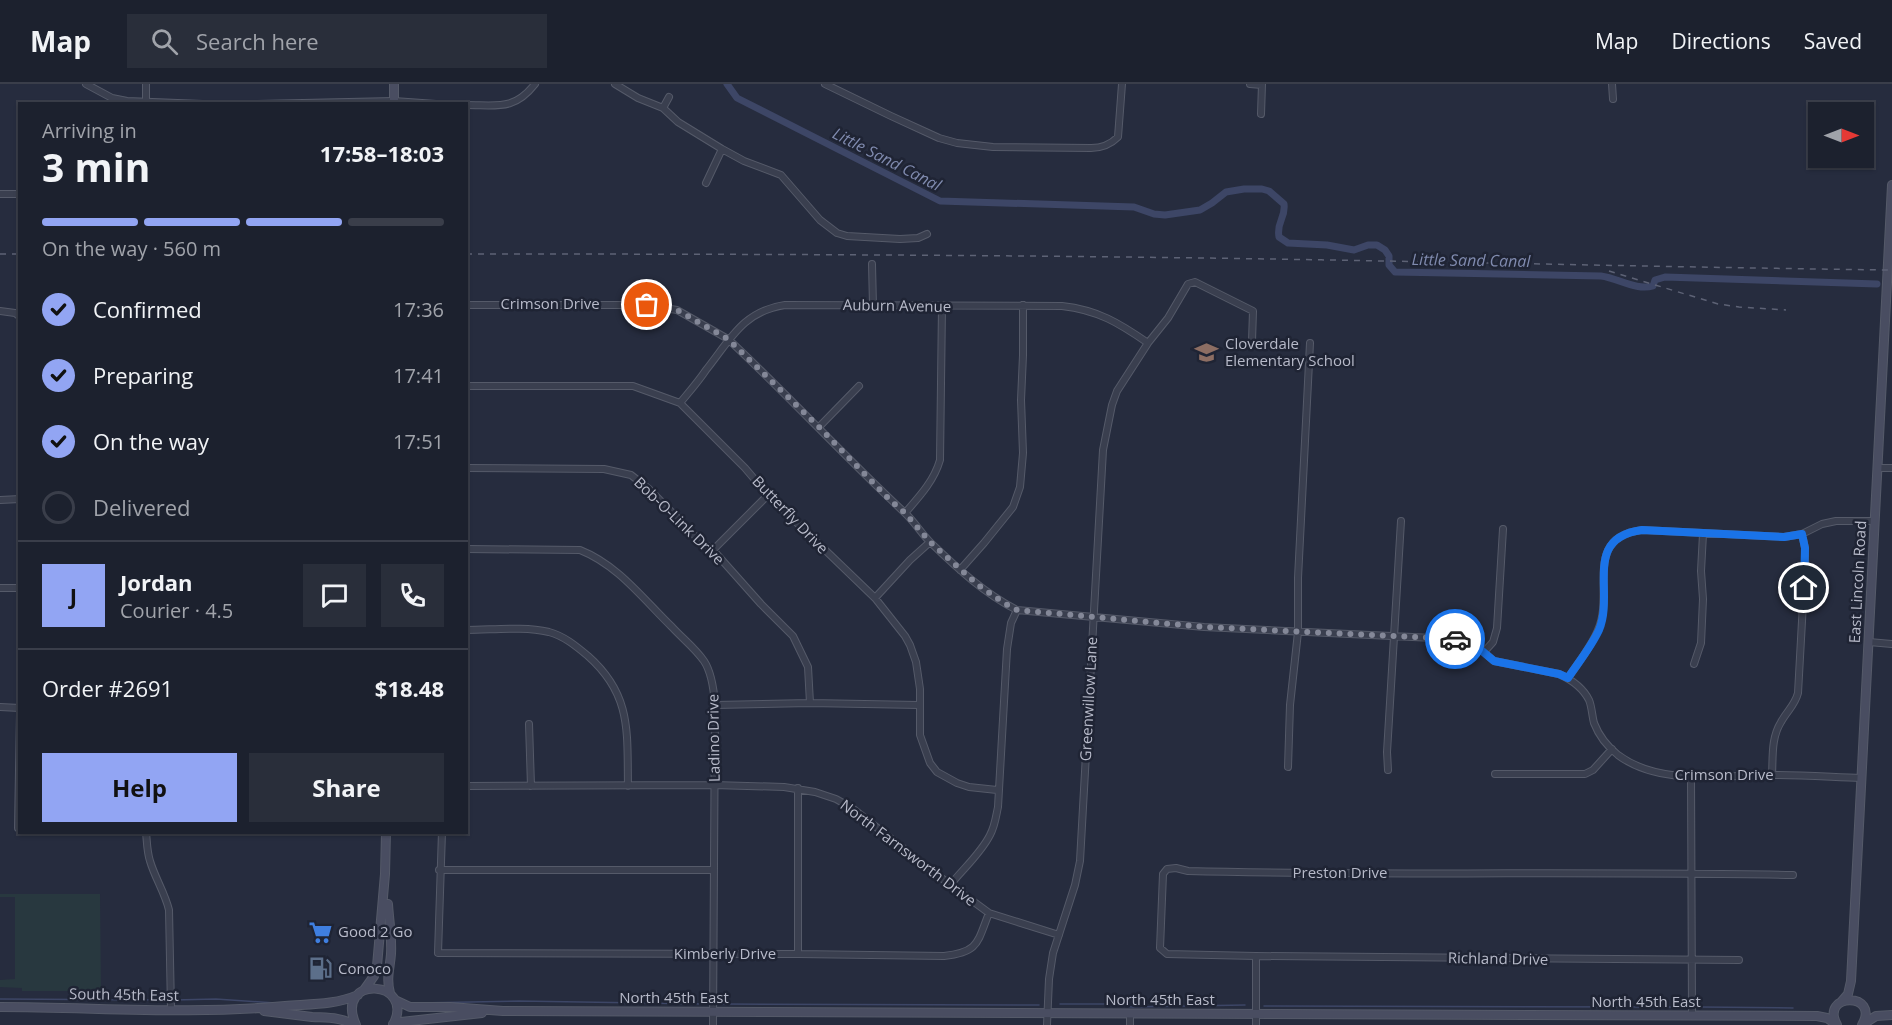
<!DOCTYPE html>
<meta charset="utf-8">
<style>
:root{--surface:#1c212e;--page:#292e3a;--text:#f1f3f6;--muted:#a0a3aa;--line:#3a3e4a;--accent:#92a5f3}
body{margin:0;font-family:"Open Sans",sans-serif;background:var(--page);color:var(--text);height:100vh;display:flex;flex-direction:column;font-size:22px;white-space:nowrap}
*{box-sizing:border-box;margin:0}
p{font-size:20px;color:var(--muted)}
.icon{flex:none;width:33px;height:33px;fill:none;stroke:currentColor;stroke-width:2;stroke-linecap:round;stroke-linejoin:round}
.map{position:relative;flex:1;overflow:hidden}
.side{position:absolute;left:18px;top:18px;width:450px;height:732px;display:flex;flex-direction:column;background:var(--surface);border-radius:0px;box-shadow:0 2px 4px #0004,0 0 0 2px var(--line)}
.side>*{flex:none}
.needle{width:39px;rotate:90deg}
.tools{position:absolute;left:1808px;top:18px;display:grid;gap:12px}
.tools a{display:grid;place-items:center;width:66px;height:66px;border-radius:0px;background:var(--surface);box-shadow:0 2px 4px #0004,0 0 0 2px var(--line);font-size:30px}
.pin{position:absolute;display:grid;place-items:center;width:51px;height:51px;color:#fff;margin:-26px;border:3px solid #fff;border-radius:50%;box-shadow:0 2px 6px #0007}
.courier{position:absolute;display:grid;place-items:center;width:60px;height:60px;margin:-30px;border:4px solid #1a73e8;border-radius:50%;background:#fff;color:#222;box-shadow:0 2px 8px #0007}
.summary em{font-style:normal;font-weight:700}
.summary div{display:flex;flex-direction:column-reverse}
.summary{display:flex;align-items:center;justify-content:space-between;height:102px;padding:0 24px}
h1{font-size:39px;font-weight:700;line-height:45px}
.bar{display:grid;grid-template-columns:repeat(4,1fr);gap:9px 6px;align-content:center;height:72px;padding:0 24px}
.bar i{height:8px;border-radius:4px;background:var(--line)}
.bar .on{background:var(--accent)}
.bar p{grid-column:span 4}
.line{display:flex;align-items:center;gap:15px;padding:0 24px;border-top:2px solid var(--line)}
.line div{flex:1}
.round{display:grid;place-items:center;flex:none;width:63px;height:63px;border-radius:0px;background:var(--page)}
ol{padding:0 24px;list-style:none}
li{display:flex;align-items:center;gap:18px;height:66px}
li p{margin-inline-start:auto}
li .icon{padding:6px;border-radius:50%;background:var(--accent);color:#111;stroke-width:4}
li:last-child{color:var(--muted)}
li i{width:33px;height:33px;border:3px solid var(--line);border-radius:50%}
.cta{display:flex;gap:12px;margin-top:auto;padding:12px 24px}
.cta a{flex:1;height:69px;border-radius:0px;background:var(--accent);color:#111;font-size:24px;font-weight:700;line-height:69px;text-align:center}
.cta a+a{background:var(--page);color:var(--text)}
header{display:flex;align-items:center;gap:36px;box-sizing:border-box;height:84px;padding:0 30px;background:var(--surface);border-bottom:2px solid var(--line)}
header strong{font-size:28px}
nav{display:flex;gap:33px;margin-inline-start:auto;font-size:21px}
.search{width:420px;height:54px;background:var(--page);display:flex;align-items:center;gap:15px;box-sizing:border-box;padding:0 21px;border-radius:0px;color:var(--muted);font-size:22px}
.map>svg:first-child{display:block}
.green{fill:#28383f}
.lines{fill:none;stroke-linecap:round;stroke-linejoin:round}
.stream{stroke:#3d4666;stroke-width:1.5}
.canal{stroke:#3d4666;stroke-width:7}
.minor-casing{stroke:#555a69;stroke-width:8}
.secondary-casing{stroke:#555a69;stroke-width:10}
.minor{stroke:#3a3f4f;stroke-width:6}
.secondary{stroke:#494d61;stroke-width:8}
.rail{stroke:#5d6275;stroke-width:1.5;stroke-dasharray:6 6;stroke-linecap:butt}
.done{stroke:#848898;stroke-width:6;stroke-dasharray:0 10.8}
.route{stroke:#1a73e8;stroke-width:8}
.labels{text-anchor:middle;stroke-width:5;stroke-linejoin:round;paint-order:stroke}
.street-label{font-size:15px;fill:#b7bac9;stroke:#1f2434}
.poi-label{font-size:15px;fill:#b7bac9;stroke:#1f2434;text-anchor:start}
.water-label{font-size:16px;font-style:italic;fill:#808baf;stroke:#1f2434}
</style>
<header>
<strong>Map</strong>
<div class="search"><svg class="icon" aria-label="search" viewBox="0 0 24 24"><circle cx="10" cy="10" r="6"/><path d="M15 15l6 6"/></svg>Search here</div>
<nav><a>Map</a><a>Directions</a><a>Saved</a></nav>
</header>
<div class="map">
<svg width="1892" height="941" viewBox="0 0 1892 941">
<rect width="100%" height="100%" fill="#262c3e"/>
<path class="green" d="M 0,810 L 100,810 L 101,907 L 22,907 L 22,904 L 0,903 L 0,896 L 15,895 L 15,813 L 0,813 Z"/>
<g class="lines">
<path class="stream" d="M 0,915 L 165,916
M 174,916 L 216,915 L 275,919
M 418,919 L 519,917 L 705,920
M 721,920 L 1039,921
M 1060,920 L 1118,920 L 1131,923 L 1245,921
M 1264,922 L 1678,923
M 1700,923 L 1793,924"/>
<path class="canal" d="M 727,0 L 737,14 L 940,117 L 1134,123 L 1154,130 L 1165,131 L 1200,126 L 1212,119 L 1226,108 L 1244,105 L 1262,105 L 1269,107 L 1284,120 C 1286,134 1276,138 1279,153 L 1288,159 L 1327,161 L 1354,166 L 1368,161 L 1377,161 L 1385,166 L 1389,172 L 1389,181 L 1395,188 L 1601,192 C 1618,194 1636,207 1653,202 L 1655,196 L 1665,193 L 1877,200"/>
<defs>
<path id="minor" d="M 86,0 L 112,14 L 127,17 L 203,20
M 146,0 L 146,18
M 615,0 L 638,14 L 663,24 L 678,38 L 722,65 L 744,77 L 781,91 L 820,136 L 837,149 L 847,152 L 900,155 L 918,154 L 927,150
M 825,0 L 891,32 L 939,54 L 957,59 L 993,63 L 1091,64 C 1102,64 1110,61 1118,53 L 1122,0
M 1250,0 L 1262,1
M 1612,0 L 1613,15
M 257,20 L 394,17 L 436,20
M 466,21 C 497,21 514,27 535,0
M 663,24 L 669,13
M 1261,30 L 1262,0
M 706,99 L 722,65
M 0,110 L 20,110
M 872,180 L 873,222
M 466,221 L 647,221 L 677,226 L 728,255 C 788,311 844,372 904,428 C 914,437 921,449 931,459 C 957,484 985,510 1017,526 L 1204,543 L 1455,555 L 1474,560 L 1494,577 L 1559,590 C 1570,595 1583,604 1589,616 C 1592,623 1592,632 1594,639 C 1599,652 1608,663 1618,671 C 1659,702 1722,691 1770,691 C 1800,691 1831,693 1861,694
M 0,227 L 15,229 L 20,233
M 466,302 L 633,302 L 680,319 L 745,384 L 768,411 L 875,514 L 905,552 L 910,561 L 916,578 L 920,605 L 920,651 L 930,679 L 937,688 L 957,699 L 969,703 L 997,706
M 680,319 C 689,308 698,298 706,286 C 730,256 743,227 785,221 L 1062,222 C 1098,226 1119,239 1148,259
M 819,343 L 859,302
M 466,384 L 604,385 L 631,391 L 649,405 L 699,456 L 713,466 L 761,520 L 793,552 L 808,583 L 810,619
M 1877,384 L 1892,384
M 0,416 L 20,415
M 905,429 C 919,413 934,397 940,376 L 942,222
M 466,465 L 580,466 C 618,481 643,515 672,543 C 682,554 695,564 704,577 C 712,589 714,607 715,621 L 713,941
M 713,466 L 768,411
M 960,486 L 984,459 L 1013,423 L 1020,403 L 1023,369 L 1021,316 L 1023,271 L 1023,221
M 0,504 L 20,504
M 875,514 L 910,476 L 930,458
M 466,546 C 493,546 523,542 549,548 C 564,552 576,562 588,572 C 632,611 627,648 628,702
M 1869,558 L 1892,560
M 1484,568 L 1493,558 L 1497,544 L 1503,445
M 1694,580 L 1701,559 L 1703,515 L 1701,487 L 1703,450
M 1568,594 C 1578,579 1591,563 1598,546 C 1615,508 1582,454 1642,446 L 1784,453 L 1802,450 L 1822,440 L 1836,437 L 1875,437
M 715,621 L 810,619 L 919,621
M 0,623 L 20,624
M 529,640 L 531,702
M 1288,683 L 1290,621 L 1298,548 L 1298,494 L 1310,259
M 1388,686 L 1387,668 L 1401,437
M 1495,690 L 1585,690 L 1593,686 L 1612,665
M 1772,691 C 1773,673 1771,654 1781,638 C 1787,627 1795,621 1798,609 L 1805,483 L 1805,464 L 1802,450
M 1691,692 L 1692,932
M 466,702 L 714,701 L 784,703 L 815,708 L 836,715 L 852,724 L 936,790 L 989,829 L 1059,851
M 798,704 L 798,870
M 18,744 L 20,629
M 146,748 C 147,758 147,768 150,777 C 155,794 165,809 169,826 L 171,925
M 442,748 L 438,869 L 798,870 L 944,872 C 979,868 977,859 989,829
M 439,786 L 714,786
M 951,800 C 964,784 981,769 990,751 C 995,742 996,732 998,723 L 1007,565 L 1011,539 L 1017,526
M 1739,876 L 1256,872 L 1167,870 L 1160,864 L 1163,790 L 1167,785 L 1176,784 L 1188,787 C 1390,792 1591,787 1793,791
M 1047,941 L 1049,895 L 1053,869 L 1075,801 L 1080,777 L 1103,366 L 1112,321 L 1117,307 L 1148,259 L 1168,234 L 1188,200 L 1195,198 L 1253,227 L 1252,257
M 1130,941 L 1130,930
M 1256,941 L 1256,872"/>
<path id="secondary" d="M 394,20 L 394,0
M 388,820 C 389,836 392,853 391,870 C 390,884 386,894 390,909
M 364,906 L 374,892 L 377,882 L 385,790 L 386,748
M 395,916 L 410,923 L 450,923 L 503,927 L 1817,932 L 1827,934 L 1837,941
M 1842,917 L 1848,910 L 1851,897 L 1892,101
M 0,923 C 95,923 191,931 285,922 C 310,920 335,921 358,911
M 264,927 C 280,929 296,931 312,933 C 330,934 339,933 355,941
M 393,940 L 401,938 L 482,929
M 356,941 C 333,890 417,895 393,941
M 1837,941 C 1819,908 1881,908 1862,941
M 1862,941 L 1876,932 L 1892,931"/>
</defs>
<use href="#minor" class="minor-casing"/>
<use href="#secondary" class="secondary-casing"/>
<use href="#minor" class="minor"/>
<use href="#secondary" class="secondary"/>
<path class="rail" d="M 0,170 L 20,170
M 466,170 C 772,170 1078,171 1383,177 C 1553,180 1722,184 1892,186
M 1609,187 L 1718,220 L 1739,223 L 1786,226"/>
</g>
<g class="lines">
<path class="done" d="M 647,221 L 677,226 L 728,255 L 819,343 L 890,416 L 905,429 L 930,458 L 978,501 L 1004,519 L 1017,526 L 1204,543 L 1455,555"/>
<path class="route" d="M 1455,555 L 1474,560 L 1494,577 L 1559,590 L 1568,594 C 1578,579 1591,563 1599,546 C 1615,508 1582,454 1642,446 L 1784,453 L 1802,450 L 1805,464 L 1804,504"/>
</g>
<defs>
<symbol id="school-bare" viewBox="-9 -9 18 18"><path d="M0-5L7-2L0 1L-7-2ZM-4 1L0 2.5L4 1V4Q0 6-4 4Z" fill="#8d6e63" stroke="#1f2434" stroke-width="2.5" paint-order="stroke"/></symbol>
<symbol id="supermarket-bare" viewBox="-9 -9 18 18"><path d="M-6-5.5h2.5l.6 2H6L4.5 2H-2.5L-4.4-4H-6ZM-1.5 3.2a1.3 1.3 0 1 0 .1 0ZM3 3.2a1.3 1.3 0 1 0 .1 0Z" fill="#3f7fe0" stroke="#1f2434" stroke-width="2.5" paint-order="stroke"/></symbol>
<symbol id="fuel-bare" viewBox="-9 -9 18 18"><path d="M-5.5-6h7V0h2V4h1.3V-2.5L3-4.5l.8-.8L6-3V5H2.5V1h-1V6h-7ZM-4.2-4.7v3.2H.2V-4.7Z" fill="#5c6f8a" stroke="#1f2434" stroke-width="2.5" paint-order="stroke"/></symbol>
</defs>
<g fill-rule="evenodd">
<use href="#school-bare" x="1190" y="252" width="33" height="33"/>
<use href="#supermarket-bare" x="304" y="832" width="33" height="33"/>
<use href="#fuel-bare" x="304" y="868" width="33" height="33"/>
</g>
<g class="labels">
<g class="street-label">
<text x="550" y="225">Crimson Drive</text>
<text transform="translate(897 222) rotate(1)" y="5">Auburn Avenue</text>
<text transform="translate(790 431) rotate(46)" y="5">Butterfly Drive</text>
<text transform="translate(679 437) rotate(44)" y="5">Bob-O-Link Drive</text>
<text transform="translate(1858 498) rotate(-87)" y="5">East Lincoln Road</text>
<text transform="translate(1089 615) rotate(-87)" y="5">Greenwillow Lane</text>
<text transform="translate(714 654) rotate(-91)" y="5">Ladino Drive</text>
<text x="1724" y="696">Crimson Drive</text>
<text transform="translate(908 769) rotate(37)" y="5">North Farnsworth Drive</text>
<text x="1340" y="794">Preston Drive</text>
<text x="725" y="875">Kimberly Drive</text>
<text transform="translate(1498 875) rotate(1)" y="5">Richland Drive</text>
<text transform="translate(124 911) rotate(1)" y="5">South 45th East</text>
<text x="674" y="919">North 45th East</text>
<text x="1160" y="921">North 45th East</text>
<text x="1646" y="923">North 45th East</text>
</g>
<g class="poi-label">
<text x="1225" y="265">Cloverdale<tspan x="1225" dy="17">Elementary School</tspan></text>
<text x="338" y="853">Good 2 Go</text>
<text x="338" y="890">Conoco</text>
</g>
<g class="water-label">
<text transform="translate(887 75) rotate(27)" y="6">Little Sand Canal</text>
<text transform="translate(1471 176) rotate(1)" y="6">Little Sand Canal</text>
</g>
</g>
</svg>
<div class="tools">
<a><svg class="needle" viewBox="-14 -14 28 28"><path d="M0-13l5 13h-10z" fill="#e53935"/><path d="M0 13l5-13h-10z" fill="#a0a3aa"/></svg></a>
</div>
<div class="pin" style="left:647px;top:221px;background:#ea580c"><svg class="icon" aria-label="bag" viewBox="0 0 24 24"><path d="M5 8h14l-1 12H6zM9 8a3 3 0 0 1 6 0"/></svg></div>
<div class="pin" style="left:1804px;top:504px;background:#1f2937"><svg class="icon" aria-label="home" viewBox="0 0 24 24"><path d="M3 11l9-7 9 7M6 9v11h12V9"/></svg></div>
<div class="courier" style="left:1455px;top:555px"><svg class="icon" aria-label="car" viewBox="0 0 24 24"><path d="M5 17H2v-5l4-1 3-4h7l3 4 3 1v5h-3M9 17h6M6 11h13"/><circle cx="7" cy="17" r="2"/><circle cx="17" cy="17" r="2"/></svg></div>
<section class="side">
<div class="summary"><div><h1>3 min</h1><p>Arriving in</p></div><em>17:58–18:03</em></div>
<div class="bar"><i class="on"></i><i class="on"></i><i class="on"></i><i></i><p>On the way · 560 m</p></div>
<ol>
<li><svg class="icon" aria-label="check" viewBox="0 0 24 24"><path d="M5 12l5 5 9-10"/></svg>Confirmed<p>17:36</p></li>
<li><svg class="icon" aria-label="check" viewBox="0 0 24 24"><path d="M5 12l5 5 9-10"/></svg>Preparing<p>17:41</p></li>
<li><svg class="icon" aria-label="check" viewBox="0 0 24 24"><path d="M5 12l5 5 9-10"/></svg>On the way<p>17:51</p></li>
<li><i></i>Delivered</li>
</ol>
<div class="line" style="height:108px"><b class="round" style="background:var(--accent);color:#111">J</b><div><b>Jordan</b><p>Courier · 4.5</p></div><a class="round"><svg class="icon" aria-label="chat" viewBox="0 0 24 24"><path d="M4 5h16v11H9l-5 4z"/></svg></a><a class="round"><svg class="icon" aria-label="phone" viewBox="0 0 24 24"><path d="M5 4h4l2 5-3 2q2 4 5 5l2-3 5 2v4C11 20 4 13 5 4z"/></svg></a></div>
<div class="line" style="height:78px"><div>Order #2691</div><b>$18.48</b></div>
<div class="cta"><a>Help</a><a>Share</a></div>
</section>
</div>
